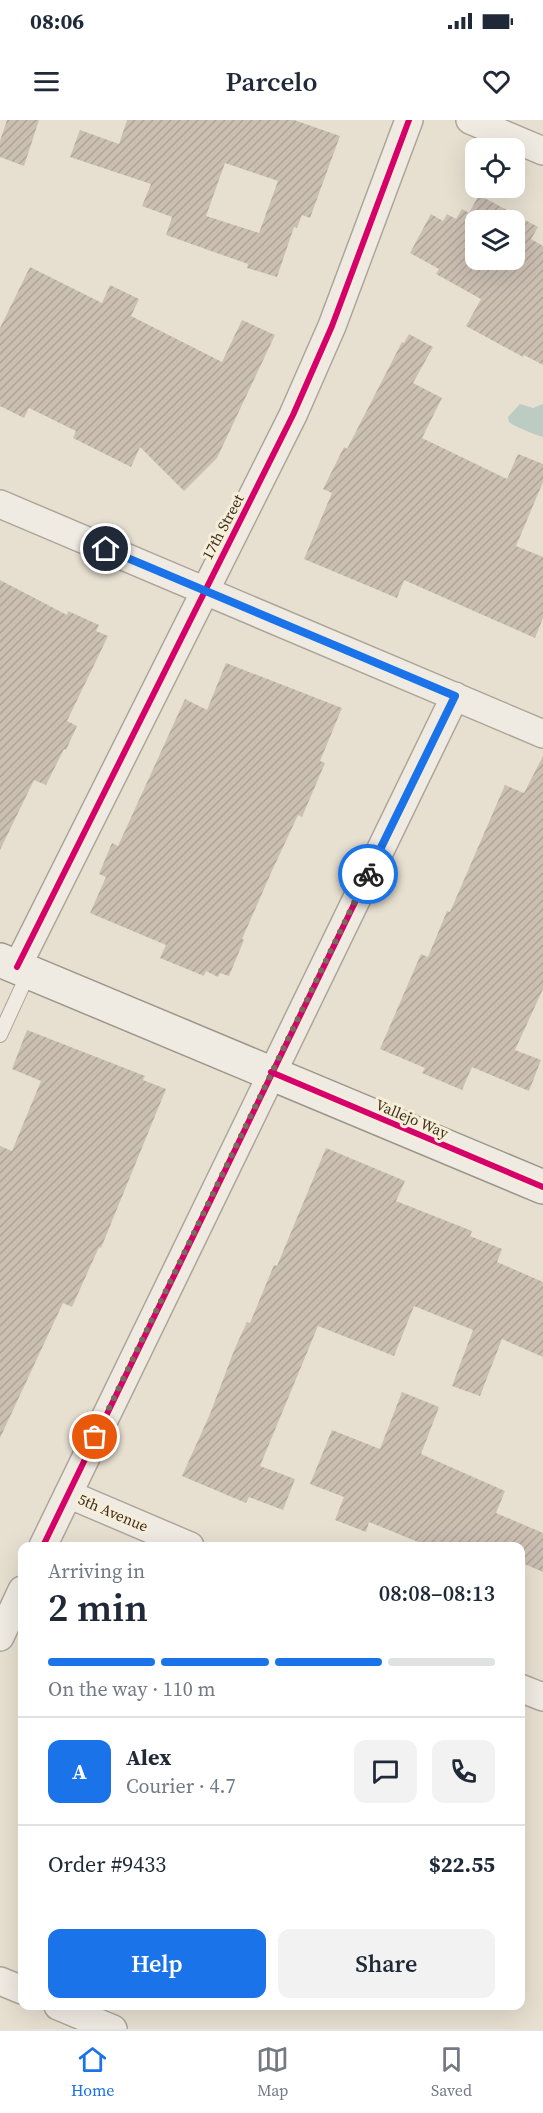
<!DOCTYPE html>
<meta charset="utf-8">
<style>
:root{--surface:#fff;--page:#f2f2f3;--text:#1f2937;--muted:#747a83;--line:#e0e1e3;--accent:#1a73e8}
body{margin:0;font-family:"Source Serif 4",serif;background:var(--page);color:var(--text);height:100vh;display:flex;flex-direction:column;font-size:22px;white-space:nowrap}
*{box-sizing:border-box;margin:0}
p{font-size:20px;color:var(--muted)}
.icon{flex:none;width:33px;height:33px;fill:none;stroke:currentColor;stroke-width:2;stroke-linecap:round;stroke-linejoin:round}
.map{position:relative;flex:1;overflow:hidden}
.sheet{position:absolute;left:18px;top:1422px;width:507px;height:468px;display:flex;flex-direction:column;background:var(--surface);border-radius:12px;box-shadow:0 6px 24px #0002}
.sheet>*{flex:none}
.tools{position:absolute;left:465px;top:18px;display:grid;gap:12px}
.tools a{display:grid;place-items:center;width:60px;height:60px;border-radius:12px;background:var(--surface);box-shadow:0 6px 24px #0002;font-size:30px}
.pin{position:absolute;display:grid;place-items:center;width:51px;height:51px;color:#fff;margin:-26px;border:3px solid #fff;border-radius:50%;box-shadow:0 2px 6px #0007}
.courier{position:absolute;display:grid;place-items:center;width:60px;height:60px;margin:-30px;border:4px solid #1a73e8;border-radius:50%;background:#fff;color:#222;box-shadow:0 2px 8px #0007}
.overview em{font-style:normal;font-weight:600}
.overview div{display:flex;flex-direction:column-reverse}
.overview{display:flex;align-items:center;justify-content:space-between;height:102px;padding:0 30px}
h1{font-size:39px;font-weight:600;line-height:45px}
.bar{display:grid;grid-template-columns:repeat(4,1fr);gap:9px 6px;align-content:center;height:72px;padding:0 30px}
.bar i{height:8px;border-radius:4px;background:var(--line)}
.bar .current{background:var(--accent)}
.bar p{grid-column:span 4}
.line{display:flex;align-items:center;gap:15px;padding:0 30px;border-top:2px solid var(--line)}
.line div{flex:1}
.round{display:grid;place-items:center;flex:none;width:63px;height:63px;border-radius:12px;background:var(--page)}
.cta{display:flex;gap:12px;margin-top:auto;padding:12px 30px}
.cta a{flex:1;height:69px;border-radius:12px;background:var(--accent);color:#fff;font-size:24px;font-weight:600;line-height:69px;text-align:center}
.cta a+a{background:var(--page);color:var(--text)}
.status{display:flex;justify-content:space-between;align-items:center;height:42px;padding:0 30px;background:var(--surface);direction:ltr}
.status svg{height:16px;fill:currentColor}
header{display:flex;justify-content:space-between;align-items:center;height:78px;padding:0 30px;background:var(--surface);font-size:27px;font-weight:600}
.menu{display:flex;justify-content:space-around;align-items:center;height:84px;border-top:2px solid var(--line);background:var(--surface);font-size:16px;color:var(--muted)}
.menu a{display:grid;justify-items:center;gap:3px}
.menu .current{color:var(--accent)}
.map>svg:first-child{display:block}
.water{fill:#bcccc2}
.building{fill:url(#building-hatch);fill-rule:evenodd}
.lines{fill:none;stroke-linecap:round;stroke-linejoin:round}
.lane-casing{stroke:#ada599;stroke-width:16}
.street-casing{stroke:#ada599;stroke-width:30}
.secondary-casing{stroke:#9c958a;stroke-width:36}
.lane{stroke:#efebe3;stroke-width:14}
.street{stroke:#efebe3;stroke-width:27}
.secondary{stroke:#efebe3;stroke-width:33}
.cycleway-casing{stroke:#f7eed8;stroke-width:10}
.cycleway{stroke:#d6006c;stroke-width:6}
.done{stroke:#786c5e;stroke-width:6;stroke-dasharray:0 10.8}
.route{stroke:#1a73e8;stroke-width:8}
.labels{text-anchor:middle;stroke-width:6;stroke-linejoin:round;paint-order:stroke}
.street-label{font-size:15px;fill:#3d2e20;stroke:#f7eed8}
</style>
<div class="status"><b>08:06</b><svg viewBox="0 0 49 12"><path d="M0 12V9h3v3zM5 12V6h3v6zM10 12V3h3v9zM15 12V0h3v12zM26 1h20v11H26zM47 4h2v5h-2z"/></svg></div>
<header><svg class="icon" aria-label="menu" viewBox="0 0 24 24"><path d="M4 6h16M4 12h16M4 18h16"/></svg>Parcelo<svg class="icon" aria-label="heart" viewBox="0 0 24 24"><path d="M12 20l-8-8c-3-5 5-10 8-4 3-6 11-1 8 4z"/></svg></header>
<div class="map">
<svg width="543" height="1909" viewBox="0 0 543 1909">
<defs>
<pattern id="building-hatch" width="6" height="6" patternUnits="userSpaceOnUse" patternTransform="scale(1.5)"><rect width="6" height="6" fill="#cbbfb2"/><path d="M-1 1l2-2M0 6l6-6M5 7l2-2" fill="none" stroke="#afa499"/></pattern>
</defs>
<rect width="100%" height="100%" fill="#e7e0d1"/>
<path class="water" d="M 520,284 L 533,288 L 543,284 L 543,317 C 536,315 513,306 509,302 L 508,297 Z"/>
<path class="building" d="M 7,0 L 39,0 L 24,46 L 0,37 L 0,21 Z
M 127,0 L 294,0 L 340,16 L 310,98 L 302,95 L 297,108 L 294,107 L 277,157 L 247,148 L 248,144 L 166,115 L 172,97 L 142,86 L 151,64 L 70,37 L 80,10 L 119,24 ZM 225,43 L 278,61 L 259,113 L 206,96 Z
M 479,75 L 538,107 L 531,119 L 543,126 L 543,245 L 524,235 L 523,237 L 466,206 L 481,179 L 436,154 L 439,149 L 410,133 L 431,94 L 443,101 L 447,94 L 456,99 L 462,89 L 469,93 ZM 476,100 L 514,100 L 514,140 L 476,140 Z
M 30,147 L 102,183 L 110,165 L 139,179 L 131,196 L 222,242 L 242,200 L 275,215 L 217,338 L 184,371 L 140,327 L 131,347 L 73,318 L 76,311 L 29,288 L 24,298 L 0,286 L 0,208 Z
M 409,214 L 433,227 L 413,263 L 442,278 L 422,318 L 507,359 L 518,334 L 543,344 L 543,362 L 516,426 L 543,437 L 543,498 L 535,518 L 404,460 L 397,478 L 304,439 L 332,373 L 323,369 L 344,327 L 347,329 L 402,222 L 404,223 Z
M 0,460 L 67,495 L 68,491 L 99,505 L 96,511 L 108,516 L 67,601 L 77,606 L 66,630 L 64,629 L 46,665 L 34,660 L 0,730 Z
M 226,543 L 342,588 L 320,641 L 325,643 L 302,697 L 298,695 L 271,753 L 242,819 L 244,820 L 229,856 L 220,853 L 218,857 L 206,851 L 204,856 L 160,838 L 166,825 L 90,793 L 106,757 L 99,754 L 112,723 L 118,726 L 185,579 L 207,590 Z
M 543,636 L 543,869 L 515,930 L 541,940 L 529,971 L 472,947 L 462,970 L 422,953 L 425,948 L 380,929 L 421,834 L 428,837 L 447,791 L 450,792 L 505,665 L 524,673 Z
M 27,910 L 145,956 L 143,960 L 166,969 L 101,1128 L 99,1127 L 72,1187 L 63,1183 L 0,1318 L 0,1026 L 12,1031 L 41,961 L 12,949 Z
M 326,1028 L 405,1061 L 396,1081 L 472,1111 L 470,1116 L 502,1129 L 497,1142 L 543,1162 L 543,1237 L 502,1219 L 480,1276 L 452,1266 L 473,1210 L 414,1186 L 394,1236 L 318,1206 L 260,1346 L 295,1359 L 283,1390 L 249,1377 L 246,1383 L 182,1356 L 210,1294 L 235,1228 L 247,1202 L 250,1203 L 274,1145 L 277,1146 Z
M 402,1272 L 439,1287 L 421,1334 L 505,1371 L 496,1393 L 543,1413 L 543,1452 L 520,1442 L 520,1426 L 428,1426 L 369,1402 L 366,1412 L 335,1400 L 344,1377 L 310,1364 L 332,1310 L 380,1329 Z"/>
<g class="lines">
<defs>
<path id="lane" d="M 0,915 L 29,852"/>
<path id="street" d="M 470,0 L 543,31
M 0,384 L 543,614
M 17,847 L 293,295 L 332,206 L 409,0
M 68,1374 L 190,1426
M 43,1426 L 455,576
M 0,1517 L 22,1470
M 520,1568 L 543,1577
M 0,1861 L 22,1870
M 58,1886 L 113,1909"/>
<path id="secondary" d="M 0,840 L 543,1067"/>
</defs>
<use href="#lane" class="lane-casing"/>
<use href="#street" class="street-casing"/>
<use href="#secondary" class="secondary-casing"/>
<use href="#lane" class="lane"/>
<use href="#street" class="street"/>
<use href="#secondary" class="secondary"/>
<defs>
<path id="cycleway" d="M 17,847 L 293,295 L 332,206 L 409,0
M 271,952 L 543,1067
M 43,1426 L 455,576"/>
</defs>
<use href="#cycleway" class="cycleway-casing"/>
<use href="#cycleway" class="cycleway"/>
</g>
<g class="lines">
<path class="done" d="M 95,1317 L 368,754"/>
<path class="route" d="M 106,429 L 455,576 L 368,754"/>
</g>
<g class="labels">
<g class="street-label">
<text transform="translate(223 407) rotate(-62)" y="5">17th Street</text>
<text transform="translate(412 999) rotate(23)" y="5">Vallejo Way</text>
<text transform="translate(113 1393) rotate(23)" y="5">5th Avenue</text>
</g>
</g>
</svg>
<div class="tools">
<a><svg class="icon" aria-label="locate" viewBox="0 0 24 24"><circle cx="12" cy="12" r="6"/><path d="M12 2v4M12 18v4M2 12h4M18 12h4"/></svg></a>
<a><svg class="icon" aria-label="layers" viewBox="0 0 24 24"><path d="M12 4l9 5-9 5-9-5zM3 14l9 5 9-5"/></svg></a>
</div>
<div class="pin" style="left:95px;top:1317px;background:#ea580c"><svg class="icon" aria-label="bag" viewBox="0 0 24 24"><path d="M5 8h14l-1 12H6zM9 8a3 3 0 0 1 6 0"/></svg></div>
<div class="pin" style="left:106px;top:429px;background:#1f2937"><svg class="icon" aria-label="home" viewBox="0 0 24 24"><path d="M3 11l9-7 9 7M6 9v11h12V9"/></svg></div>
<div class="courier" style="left:368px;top:754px"><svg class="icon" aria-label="bike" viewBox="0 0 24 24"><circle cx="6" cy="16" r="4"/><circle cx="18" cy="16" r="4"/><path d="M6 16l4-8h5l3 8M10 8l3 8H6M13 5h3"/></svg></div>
<section class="sheet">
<div class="overview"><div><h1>2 min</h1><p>Arriving in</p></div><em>08:08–08:13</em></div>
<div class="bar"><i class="current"></i><i class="current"></i><i class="current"></i><i></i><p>On the way · 110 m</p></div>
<div class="line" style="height:108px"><b class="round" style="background:var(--accent);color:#fff">A</b><div><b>Alex</b><p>Courier · 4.7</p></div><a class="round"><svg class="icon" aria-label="chat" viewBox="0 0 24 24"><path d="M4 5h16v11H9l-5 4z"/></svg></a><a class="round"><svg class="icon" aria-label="phone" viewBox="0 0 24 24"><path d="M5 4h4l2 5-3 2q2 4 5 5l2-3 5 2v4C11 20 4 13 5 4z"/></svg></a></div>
<div class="line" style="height:78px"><div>Order #9433</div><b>$22.55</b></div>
<div class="cta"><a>Help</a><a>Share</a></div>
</section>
</div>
<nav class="menu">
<a class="current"><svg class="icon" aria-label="home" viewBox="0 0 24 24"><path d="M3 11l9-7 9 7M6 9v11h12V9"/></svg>Home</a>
<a><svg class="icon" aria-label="map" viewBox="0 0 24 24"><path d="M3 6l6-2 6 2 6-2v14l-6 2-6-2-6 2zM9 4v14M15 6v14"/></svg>Map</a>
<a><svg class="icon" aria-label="saved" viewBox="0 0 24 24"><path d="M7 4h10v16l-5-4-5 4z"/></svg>Saved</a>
</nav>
